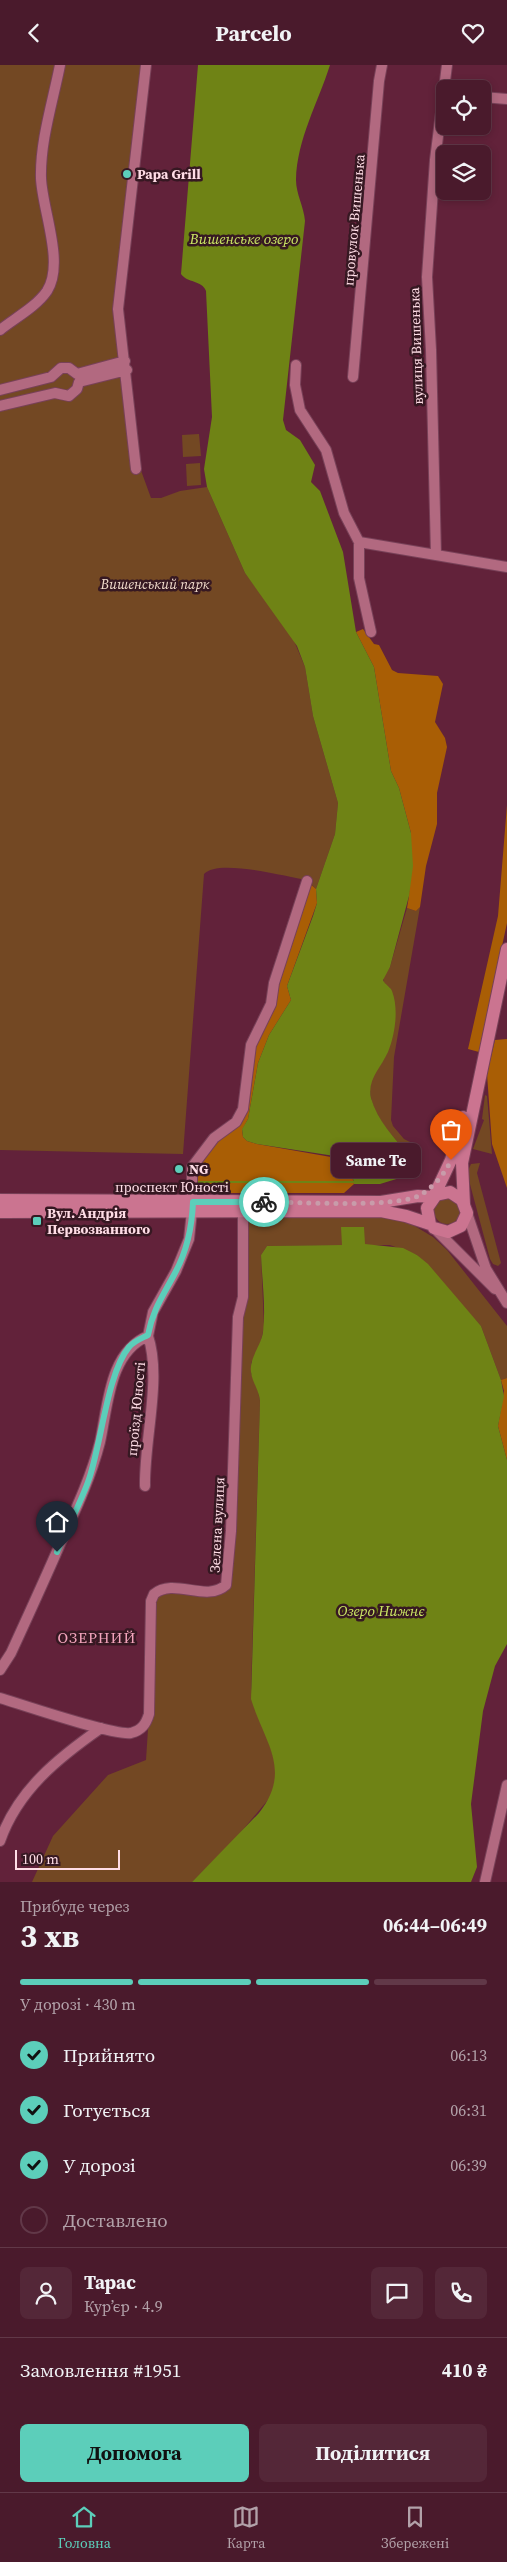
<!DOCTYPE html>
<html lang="uk">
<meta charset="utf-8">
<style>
:root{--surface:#4a1a2c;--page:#542738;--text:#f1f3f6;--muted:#b2a1a9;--line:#613848;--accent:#5cceba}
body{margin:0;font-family:"Source Serif 4",serif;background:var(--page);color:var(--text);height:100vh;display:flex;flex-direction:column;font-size:19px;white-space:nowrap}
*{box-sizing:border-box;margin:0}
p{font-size:16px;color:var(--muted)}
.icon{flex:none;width:28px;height:28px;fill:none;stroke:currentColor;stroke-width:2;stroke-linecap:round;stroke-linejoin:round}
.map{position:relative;height:1817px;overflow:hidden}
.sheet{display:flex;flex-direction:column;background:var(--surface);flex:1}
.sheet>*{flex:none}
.tools{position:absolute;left:436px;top:15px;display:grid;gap:10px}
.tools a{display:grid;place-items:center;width:55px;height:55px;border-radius:8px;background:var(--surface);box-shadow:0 2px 8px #0003,0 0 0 1px var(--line);font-size:25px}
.scale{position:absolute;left:15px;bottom:12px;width:105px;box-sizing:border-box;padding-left:5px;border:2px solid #ffdde6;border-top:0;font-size:14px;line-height:18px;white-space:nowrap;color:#ffdde6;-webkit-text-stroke:4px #361822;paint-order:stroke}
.pin{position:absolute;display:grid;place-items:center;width:42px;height:42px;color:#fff;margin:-51px -21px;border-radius:50% 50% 50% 0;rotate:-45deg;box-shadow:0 0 5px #0007}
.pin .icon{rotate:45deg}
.courier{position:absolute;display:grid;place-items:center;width:50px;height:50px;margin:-25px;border:4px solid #5cceba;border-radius:50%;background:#fff;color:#222;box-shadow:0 1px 6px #0007}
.bubble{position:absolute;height:35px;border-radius:8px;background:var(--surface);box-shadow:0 2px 8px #0003,0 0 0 1px var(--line);font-size:16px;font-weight:700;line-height:35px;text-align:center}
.overview em{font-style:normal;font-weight:700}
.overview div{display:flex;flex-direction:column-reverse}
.overview{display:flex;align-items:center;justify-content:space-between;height:85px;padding:0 20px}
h1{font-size:32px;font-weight:700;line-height:38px}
.bar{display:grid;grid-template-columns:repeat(4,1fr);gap:8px 5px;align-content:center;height:60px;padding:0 20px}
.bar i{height:6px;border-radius:4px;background:var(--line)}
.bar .on{background:var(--accent)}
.bar p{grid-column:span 4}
.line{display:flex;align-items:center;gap:12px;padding:0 20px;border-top:1px solid var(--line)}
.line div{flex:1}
.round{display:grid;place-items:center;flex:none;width:52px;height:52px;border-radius:8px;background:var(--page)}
ol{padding:0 20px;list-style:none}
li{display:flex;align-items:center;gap:15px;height:55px}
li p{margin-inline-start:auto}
li .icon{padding:5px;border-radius:50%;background:var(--accent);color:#111;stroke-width:4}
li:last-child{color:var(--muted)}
li i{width:28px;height:28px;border:2px solid var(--line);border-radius:50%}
.primary-button{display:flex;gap:10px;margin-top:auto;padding:10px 20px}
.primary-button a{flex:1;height:58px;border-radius:8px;background:var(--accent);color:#111;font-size:20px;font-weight:700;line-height:58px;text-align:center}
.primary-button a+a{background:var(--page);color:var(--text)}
header{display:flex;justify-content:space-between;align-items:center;height:65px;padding:0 20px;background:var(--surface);font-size:22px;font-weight:700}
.tabs{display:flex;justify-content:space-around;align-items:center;height:70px;border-top:1px solid var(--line);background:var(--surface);font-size:14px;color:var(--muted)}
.tabs a{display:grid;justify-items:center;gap:2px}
.tabs .on{color:var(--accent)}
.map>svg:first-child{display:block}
.green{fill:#734823}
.forest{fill:#a95e05}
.water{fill:#6f8315}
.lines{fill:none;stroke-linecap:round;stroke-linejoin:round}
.stream{stroke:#6f8315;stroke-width:2}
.minor-casing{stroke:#784158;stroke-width:12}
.major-casing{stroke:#784158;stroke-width:14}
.minor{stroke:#b26980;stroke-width:10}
.major{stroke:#cb7490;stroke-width:12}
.done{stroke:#c89caa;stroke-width:5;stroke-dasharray:0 9}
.route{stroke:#5cceba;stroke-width:6}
.poi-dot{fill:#5cceba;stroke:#361822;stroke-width:2}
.labels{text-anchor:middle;stroke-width:5;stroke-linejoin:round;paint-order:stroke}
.poi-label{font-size:14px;font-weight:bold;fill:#ffdde6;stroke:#361822;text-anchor:start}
.street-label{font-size:14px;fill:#ffdde6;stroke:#361822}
.park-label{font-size:14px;font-style:italic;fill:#f1dccc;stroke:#361822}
.water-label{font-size:15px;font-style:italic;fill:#cbe764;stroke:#361822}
.neighbourhood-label{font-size:15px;letter-spacing:1px;fill:#f4a5bd;stroke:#361822}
</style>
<header><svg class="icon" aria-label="back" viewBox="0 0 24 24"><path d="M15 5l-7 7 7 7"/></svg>Parcelo<svg class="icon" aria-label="heart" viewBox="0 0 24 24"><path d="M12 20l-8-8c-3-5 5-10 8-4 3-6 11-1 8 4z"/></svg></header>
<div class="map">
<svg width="507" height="1817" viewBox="0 0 507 1817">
<rect width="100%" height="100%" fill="#62223a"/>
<path class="green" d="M 0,0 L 146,0 L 119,238 L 135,389 L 151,433 L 161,433 L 180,426 L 207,422 L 245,508 L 292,571 L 305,602 L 313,651 L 338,738 L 335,769 L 316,824 L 307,815 C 286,812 218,793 204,809 L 183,1089 L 0,1085 Z
M 199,369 L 201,391 L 183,392 L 182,370 Z
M 200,398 L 201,420 L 187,421 L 186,399 Z
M 420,842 L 394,992 L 391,1055 L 393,1061 L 404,1074 L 416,1080 L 421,1091 L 409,1104 L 409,1090 C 394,1073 362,1040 372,1014 C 375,1005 384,997 387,988 C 392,975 389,938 390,923 L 384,918 L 383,912 L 390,902 L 407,843 L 416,846 Z
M 485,1030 L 487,1031 L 492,1089 L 473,1084 L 484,1055 L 482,1054 Z
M 480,1098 L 477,1108 L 501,1198 L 498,1201 L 493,1199 L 490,1194 L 467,1108 L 471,1099 Z
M434 1146a13 13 0 1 1 26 0a13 13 0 1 1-26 0Z
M 387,1152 L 408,1157 L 433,1172 L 447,1185 L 507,1261 L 507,1313 L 501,1315 L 481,1261 L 417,1190 L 390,1180 L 267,1181 L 261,1190 L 264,1262 L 260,1280 L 251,1298 L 251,1308 L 258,1326 L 260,1336 L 251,1623 L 254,1642 L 264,1662 L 275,1698 L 275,1720 L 272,1730 L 235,1774 L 192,1817 L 32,1817 L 53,1771 L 108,1710 L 146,1695 L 149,1649 L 151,1536 L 159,1525 L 214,1527 L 226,1520 L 243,1153 Z"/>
<path class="forest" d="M 363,564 L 374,579 L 379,580 L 392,605 L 398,608 L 438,611 L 443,619 L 435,657 L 445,673 L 447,682 L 437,728 L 437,759 L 426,801 L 420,842 L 416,846 L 407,843 L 409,831 L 411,768 L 399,723 L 391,706 L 374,602 L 356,567 Z
M 507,740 L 507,858 L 479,987 L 468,984 L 498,851 Z
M 307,816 L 316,824 L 317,838 L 287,921 L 291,935 L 269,970 L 258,998 L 248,1054 L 242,1065 L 243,1072 L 247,1076 L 257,1079 L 348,1095 L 354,1119 L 344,1128 L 192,1128 L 192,1102 L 236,1057 L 249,989 L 265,950 Z
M 507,974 L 507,1123 L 492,1079 L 487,1009 L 495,975 Z
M 507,1313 L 507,1395 L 498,1361 L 504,1326 L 501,1315 Z"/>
<path class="water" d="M 198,0 L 330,0 C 318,38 297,74 296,115 C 296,129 304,142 305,156 L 283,355 L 286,365 L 300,375 L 315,400 L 311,417 L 320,426 L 343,487 L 356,567 L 374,602 L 391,706 L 399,723 L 411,768 L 413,801 L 409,831 L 390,902 L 383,915 C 385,920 390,921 392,926 C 399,944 395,970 388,987 C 381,1003 367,1014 371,1033 C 377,1055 395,1074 409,1090 L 409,1102 L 403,1112 L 380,1119 L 354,1119 L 350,1098 L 341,1092 L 257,1079 L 247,1076 L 243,1072 L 242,1064 L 248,1054 L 258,998 L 269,970 L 291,935 L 287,921 L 313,851 L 317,838 L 316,824 L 335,769 L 338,738 L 313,651 L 305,602 L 297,581 L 245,508 L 207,422 L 204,404 L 212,352 L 206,226 C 202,215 187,218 181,209 Z
M 341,1162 L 364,1162 L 365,1179 L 403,1183 L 417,1190 L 428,1199 L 481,1261 L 501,1315 L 504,1331 L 498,1361 L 507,1395 L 507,1579 L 495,1601 L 483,1646 L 471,1739 L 477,1802 L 471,1817 L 192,1817 L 259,1748 C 293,1705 264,1677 251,1634 L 260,1336 C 259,1325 252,1317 251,1307 C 249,1293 261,1281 263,1267 C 266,1242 262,1215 261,1190 L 267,1181 L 342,1180 Z"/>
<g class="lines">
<path class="stream" d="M 197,1117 L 354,1117"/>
<defs>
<path id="minor" d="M 447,0 L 435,95 L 427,212 L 431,285 L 436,490 L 507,502
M 482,32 L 507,34
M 0,265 C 15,253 36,242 47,226 C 65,198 42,144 41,113 C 40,76 53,36 60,0
M 296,300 L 295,320 L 300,345 L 326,385 L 344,448 L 359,477 L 436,490
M 353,312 L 379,16 L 382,0
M 0,325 L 51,312 L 61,303 L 69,303 L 77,309 L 125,296
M 0,341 L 55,328 L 69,331 L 77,324 L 79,317 L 127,305
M 136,404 L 118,244 L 146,0
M 359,477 L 359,513 L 371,567
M 467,1148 L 486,1204 L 507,1238
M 435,1164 L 495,1224
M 145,1421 C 144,1375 162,1313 148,1271
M 0,1605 L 11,1588 C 28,1551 45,1514 61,1477 C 76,1444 91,1412 100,1377 C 108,1341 109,1287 148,1271 L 153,1247 L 176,1206 L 189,1174 L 192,1146 L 192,1102 L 214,1073 L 236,1057 L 243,1044 L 251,980 L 271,939 L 274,918 L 307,816
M 0,1633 C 23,1640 114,1671 131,1668 C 142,1665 146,1659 149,1649 L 151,1536 L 154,1529 C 174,1512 206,1538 226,1520 L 231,1466 L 238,1252 L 243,1232 L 243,1146
M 0,1776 C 18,1725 58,1693 101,1663
M 485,1817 L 507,1720"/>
<path id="major" d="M 434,1131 L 451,1095 L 463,1052
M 0,1135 L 381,1137 L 418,1131 L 434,1132
M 464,1139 L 462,1098 L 507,884
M 0,1147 L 381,1146 L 406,1151 L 430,1159
M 430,1159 L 427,1143 L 436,1130 L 450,1127 L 462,1135 L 467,1148 L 461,1161 L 448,1167 L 434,1163"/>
</defs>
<use href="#minor" class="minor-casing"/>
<use href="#major" class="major-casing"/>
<use href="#minor" class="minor"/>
<use href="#major" class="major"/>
</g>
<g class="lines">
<path class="done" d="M 264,1137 C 297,1137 393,1143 418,1131 C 431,1125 446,1108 451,1095"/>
<path class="route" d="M 57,1487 C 67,1464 79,1441 88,1417 C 101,1382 107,1308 129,1282 C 134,1276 140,1274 148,1270 C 153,1244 163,1231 175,1208 C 187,1186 192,1162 193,1137 L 264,1137"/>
</g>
<g class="poi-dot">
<circle cx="127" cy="109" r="5"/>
<circle cx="179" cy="1104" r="5"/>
<rect x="32" y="1151" width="10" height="10" rx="2.5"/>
</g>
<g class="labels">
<g class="poi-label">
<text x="137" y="114">Papa Grill</text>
<text x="189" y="1109">NG</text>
<text x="47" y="1153">Вул. Андрія<tspan x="47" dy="16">Первозванного</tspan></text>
</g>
<g class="street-label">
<text transform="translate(354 155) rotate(-85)" y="5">провулок Вишенька</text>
<text transform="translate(416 281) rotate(-92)" y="5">вулиця Вишенька</text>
<text x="172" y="1127">проспект Юності</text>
<text transform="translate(136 1344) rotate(-85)" y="5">проїзд Юності</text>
<text transform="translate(217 1460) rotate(-87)" y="5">Зелена вулиця</text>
</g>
<g class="park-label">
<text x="155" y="524">Вишенський парк</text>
</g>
<g class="water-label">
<text x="244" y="179">Вишенське озеро</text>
<text x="381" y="1551">Озеро Нижнє</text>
</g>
<g class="neighbourhood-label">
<text x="97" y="1578">ОЗЕРНИЙ</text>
</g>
</g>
</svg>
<div class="tools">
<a><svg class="icon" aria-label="locate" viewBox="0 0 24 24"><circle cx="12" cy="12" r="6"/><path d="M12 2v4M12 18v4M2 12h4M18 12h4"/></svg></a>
<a><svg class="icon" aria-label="layers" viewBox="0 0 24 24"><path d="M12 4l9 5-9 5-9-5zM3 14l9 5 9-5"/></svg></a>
</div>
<div class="scale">100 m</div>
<div class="pin" style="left:451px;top:1095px;background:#ea580c"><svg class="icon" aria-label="bag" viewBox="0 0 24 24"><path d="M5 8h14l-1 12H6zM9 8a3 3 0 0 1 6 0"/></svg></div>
<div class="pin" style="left:57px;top:1487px;background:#1f2937"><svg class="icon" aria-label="home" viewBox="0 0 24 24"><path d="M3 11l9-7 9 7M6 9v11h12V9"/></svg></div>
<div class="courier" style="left:264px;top:1137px"><svg class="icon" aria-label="bike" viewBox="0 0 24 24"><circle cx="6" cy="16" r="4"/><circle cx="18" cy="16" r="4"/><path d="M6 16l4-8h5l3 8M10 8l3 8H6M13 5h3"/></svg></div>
<div class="bubble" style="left:331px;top:1078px;width:90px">Same Te</div>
</div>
<section class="sheet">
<div class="overview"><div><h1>3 хв</h1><p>Прибуде через</p></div><em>06:44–06:49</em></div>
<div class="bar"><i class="on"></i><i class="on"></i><i class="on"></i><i></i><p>У дорозі · 430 m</p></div>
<ol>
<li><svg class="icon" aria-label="check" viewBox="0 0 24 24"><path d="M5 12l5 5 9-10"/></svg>Прийнято<p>06:13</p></li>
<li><svg class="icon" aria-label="check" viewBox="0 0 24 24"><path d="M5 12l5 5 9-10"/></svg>Готується<p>06:31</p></li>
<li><svg class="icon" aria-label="check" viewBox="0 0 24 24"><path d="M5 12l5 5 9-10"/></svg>У дорозі<p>06:39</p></li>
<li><i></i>Доставлено</li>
</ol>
<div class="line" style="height:90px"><a class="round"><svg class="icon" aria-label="person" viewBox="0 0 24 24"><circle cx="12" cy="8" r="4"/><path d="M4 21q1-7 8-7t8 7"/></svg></a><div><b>Тарас</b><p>Кур’єр · 4.9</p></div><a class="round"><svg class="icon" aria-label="chat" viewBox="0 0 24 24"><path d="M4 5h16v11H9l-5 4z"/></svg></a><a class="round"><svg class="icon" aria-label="phone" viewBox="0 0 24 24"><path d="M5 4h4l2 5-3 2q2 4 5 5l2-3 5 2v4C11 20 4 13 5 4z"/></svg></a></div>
<div class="line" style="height:65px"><div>Замовлення #1951</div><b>410 ₴</b></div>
<div class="primary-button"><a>Допомога</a><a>Поділитися</a></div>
</section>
<nav class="tabs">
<a class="on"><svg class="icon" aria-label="home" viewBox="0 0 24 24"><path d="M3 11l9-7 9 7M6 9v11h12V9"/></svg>Головна</a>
<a><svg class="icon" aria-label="map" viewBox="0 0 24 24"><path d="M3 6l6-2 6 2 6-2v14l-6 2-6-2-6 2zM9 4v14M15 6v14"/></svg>Карта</a>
<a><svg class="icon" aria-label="saved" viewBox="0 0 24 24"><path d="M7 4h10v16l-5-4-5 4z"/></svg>Збережені</a>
</nav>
